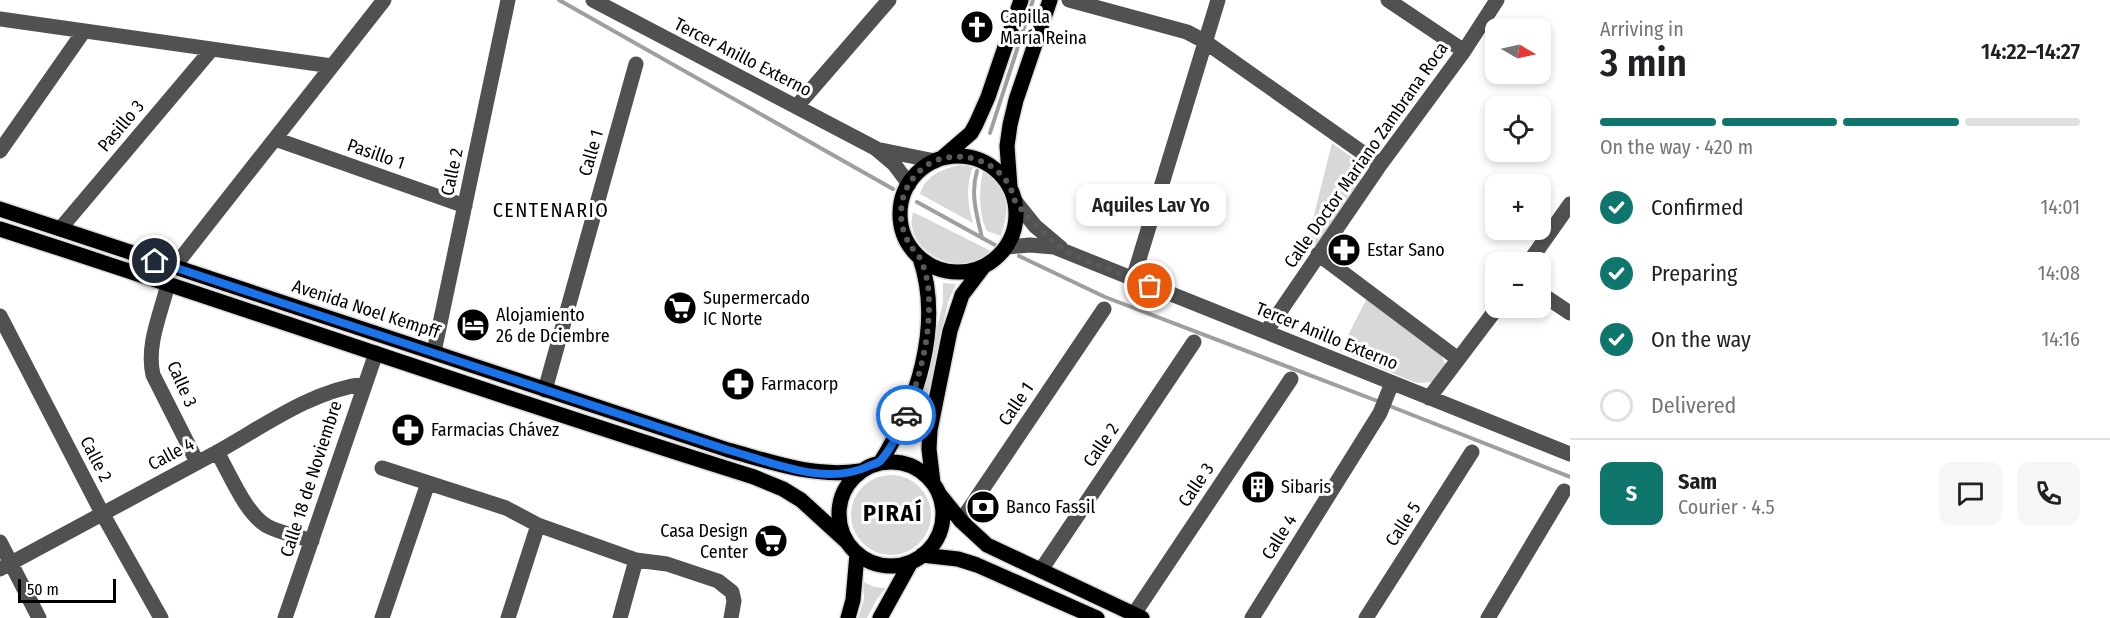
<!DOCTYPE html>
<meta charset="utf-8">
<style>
:root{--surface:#fff;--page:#f6f6f6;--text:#202124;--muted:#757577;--line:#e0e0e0;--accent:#0f766e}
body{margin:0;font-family:"Fira Sans Condensed",sans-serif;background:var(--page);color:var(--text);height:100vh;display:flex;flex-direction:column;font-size:22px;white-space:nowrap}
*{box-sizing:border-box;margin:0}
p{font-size:20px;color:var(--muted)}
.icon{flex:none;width:33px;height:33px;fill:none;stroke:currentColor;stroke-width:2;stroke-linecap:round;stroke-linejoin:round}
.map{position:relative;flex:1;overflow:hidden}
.side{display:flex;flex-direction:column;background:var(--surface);width:540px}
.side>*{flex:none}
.needle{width:39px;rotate:99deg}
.controls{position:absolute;left:1485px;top:18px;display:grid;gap:12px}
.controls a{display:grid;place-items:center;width:66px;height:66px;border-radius:12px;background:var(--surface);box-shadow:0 3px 9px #0003;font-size:30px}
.scale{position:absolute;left:18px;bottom:15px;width:98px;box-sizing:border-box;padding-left:6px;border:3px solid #000;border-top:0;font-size:16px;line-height:21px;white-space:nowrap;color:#000;-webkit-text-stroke:4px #fff;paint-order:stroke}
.pin{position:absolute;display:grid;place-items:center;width:51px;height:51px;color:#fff;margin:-26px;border:3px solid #fff;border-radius:50%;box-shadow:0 2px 6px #0007}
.courier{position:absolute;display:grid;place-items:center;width:60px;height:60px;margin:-30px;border:4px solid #1a73e8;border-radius:50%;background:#fff;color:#222;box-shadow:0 2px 8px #0007}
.bubble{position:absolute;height:42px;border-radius:12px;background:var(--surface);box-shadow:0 3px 9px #0003;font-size:20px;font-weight:600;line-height:42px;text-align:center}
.headline em{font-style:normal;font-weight:600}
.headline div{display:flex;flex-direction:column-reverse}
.headline{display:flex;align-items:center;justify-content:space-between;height:102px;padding:0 30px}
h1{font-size:39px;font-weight:600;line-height:45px}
.bar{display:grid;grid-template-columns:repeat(4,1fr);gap:9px 6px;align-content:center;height:72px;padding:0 30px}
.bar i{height:8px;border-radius:4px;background:var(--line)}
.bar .active{background:var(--accent)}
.bar p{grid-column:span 4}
.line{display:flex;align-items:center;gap:15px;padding:0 30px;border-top:2px solid var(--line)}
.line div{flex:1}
.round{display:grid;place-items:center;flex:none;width:63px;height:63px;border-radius:12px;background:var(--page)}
ol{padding:0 30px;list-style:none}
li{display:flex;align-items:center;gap:18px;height:66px}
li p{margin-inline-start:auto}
li .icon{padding:6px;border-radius:50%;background:var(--accent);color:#fff;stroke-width:4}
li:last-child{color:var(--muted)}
li i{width:33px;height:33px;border:3px solid var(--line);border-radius:50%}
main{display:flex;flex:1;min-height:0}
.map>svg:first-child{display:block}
.green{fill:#d8d8d8}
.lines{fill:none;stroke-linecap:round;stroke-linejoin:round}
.stream{stroke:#9f9f9f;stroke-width:4}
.major-casing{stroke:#dbdbdb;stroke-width:18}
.minor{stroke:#515151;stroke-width:15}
.major{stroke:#000;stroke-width:15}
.done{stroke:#595959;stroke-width:6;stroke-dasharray:0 10.8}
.route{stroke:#1a73e8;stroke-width:8}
.labels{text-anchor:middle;stroke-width:6;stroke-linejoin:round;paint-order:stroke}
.poi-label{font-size:18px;fill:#000;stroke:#fff;text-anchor:start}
.street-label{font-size:18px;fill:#000;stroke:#fff}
.neighbourhood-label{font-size:20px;letter-spacing:1.5px;fill:#000;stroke:#fff}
.district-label{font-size:24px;font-weight:bold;letter-spacing:1.5px;fill:#000;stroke:#fff}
</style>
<main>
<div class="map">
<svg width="1570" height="618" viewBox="0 0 1570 618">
<rect width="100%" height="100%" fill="#fff"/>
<path class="green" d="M 1332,143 L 1362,165 L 1364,170 L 1361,180 L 1316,246 L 1309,244 L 1308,239 Z
M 960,165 L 973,167 C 966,185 967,204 973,223 L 920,194 C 926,175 942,169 960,165 Z
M 983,171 C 1010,186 1010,209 1001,236 L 987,231 C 978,213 979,190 983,171 Z
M 913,212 L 991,251 C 968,277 918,260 912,227 C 911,222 912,217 913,212 Z
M 943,283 L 956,284 L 948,302 L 921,426 L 920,442 L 909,438 L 915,424 L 943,302 Z
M 1367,298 L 1441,355 L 1446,365 L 1432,382 L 1418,383 L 1411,381 L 1340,351 Z
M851 515a40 40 0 1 1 80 0a40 40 0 1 1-80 0Z
M 863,582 L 875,587 L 886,588 L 877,599 L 867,618 L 858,618 L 864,599 Z"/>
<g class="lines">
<path class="stream" d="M 559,0 L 893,189
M 990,133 L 1033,0
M 977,171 C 970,194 977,215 982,238
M 917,202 L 995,245
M 1019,256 L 1105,297 L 1380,402
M 1387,405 L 1570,477"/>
<defs>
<path id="major" d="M900 214a58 58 0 1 1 116 0a58 58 0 1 1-116 0Z
M 942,158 L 971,133 L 976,124 L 988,97 L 1021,0
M 1010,187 L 1007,146 L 1010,125 L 1016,100 L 1050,0
M 0,209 L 728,450 C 772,462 814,478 860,471
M 0,229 C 252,310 501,398 754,477 L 783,489 L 801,500 L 847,542
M839 514a52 52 0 1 1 104 0a52 52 0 1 1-104 0Z
M 880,463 C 917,404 943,326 920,258
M 933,483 L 929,449 L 930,430 L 950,331 L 962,295 L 984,266
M 940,495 L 961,521 L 987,545 L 1142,618
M 922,555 L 958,559 L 977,565 L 1097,618
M 848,618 L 853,600 L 857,554
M 880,618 L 911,562"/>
</defs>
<use href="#major" class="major-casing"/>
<path class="minor" d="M 593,0 L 875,148 L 894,164 L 909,184
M 1069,0 L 1187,32 L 1204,41 L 1380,165
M 1388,0 L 1464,51
M 0,19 L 332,66
M 797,106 L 889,0
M 275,139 L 465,206
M 881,150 L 935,161
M 0,151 L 84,31
M 1015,201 L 1035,226 L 1061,248
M 60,229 L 212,49
M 1006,247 L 1030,245 L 1054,247 L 1570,454
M 1318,254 L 1458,359
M 1529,262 L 1570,204
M 174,267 L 384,0
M 1133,279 L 1218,0
M 168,284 C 161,313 146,345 153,375 L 197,462
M 1540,293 L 1570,313
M 0,316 L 102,513 L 161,618
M 1266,332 L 1380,165 L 1464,51 L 1497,0
M 434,352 L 508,0
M 545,390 L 636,64
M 1429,398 L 1497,308
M 217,452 C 230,474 245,513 267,526 C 280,533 298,536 312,541
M 382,468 L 506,508 L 538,525 L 636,560 L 667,564 L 718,581 L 732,592 L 734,601 L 731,618
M 961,521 L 1104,309
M 0,542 L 39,618
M 0,569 C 73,529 146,491 219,451 C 264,426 311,391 364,384
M 1041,570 L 1194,342
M 1134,614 L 1291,379
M 285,618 L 376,353
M 382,618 L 428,483
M 508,618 L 538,525
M 620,618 L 636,560
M 1252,618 L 1380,413 L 1392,383
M 1366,618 L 1472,452
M 1488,618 L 1564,491"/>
<use href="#major" class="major"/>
</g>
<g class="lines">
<path class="done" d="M 906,415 C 919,378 930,340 929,300 C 929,286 926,272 921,260 C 918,254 913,250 910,245 C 897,224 898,196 914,177 C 921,168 933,160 944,158 C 971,153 997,163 1010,187 C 1013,193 1013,199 1017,204 C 1031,222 1047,238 1066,251 C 1075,257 1086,260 1095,264 C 1114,271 1132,279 1150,286"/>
<path class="route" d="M 155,261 L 728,450 C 772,462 825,487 869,466 C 873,464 878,464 881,460 C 892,448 900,430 906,415"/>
</g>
<defs>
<symbol id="church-disc" viewBox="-11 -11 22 22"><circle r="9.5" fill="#000" stroke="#fff"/><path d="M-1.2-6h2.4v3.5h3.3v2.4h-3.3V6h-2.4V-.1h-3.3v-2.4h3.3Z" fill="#fff"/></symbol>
<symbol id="pharmacy-disc" viewBox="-11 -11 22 22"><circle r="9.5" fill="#000" stroke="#fff"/><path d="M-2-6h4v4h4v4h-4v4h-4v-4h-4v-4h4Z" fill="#fff"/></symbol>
<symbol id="supermarket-disc" viewBox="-11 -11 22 22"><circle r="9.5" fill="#000" stroke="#fff"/><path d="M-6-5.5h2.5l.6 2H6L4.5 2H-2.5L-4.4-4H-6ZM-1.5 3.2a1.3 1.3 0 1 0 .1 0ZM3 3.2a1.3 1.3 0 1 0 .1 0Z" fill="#fff"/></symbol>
<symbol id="hotel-disc" viewBox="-11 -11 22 22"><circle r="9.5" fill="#000" stroke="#fff"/><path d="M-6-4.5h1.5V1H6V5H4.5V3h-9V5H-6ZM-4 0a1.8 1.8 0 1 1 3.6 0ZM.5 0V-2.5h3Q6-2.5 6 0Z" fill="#fff"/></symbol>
<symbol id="building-disc" viewBox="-11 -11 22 22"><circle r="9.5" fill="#000" stroke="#fff"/><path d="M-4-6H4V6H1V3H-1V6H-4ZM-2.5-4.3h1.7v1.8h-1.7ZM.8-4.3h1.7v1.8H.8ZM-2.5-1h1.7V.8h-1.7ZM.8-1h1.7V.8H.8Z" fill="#fff"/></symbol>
<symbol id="bank-disc" viewBox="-11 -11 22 22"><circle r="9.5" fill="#000" stroke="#fff"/><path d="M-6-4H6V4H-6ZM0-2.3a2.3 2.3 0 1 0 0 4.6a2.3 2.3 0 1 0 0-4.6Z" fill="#fff"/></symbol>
</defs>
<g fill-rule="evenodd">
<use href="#church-disc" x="958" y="8" width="38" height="38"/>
<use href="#pharmacy-disc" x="1325" y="231" width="38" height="38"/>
<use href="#supermarket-disc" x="661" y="289" width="38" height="38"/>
<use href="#hotel-disc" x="454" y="306" width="38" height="38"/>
<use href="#pharmacy-disc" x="719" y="365" width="38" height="38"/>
<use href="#pharmacy-disc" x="389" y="411" width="38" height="38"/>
<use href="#building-disc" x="1239" y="468" width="38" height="38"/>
<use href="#bank-disc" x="964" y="488" width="38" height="38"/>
<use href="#supermarket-disc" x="752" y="522" width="38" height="38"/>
</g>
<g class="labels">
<g class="poi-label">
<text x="1000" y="23">Capilla<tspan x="1000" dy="21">María Reina</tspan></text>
<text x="1367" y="256">Estar Sano</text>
<text x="703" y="304">Supermercado<tspan x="703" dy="21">IC Norte</tspan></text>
<text x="496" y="321">Alojamiento<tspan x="496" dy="21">26 de Dciembre</tspan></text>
<text x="761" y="390">Farmacorp</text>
<text x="431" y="436">Farmacias Chávez</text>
<text x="1281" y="493">Sibaris</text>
<text x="1006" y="513">Banco Fassil</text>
<text x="748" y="537" text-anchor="end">Casa Design<tspan x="748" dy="21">Center</tspan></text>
</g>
<g class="street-label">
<text transform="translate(743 57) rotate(27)" y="6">Tercer Anillo Externo</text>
<text transform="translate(121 126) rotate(-50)" y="6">Pasillo 3</text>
<text transform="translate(591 153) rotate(-74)" y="6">Calle 1</text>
<text transform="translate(376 154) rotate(19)" y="6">Pasillo 1</text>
<text transform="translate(1366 155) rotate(-55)" y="6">Calle Doctor Mariano Zambrana Roca</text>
<text transform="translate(452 172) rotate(-78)" y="6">Calle 2</text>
<text transform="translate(366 309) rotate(18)" y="6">Avenida Noel Kempff</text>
<text transform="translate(1327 336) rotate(22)" y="6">Tercer Anillo Externo</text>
<text transform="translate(182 384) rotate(66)" y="6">Calle 3</text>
<text transform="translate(1016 404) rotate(-56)" y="6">Calle 1</text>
<text transform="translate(1101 445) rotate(-56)" y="6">Calle 2</text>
<text transform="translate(171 454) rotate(-28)" y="6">Calle 4</text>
<text transform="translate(96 459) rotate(63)" y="6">Calle 2</text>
<text transform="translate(311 479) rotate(-72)" y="6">Calle 18 de Noviembre</text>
<text transform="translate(1196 485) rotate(-56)" y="6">Calle 3</text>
<text transform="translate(1403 524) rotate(-57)" y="6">Calle 5</text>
<text transform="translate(1279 537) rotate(-58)" y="6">Calle 4</text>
</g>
<g class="neighbourhood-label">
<text x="551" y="217">CENTENARIO</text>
</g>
<g class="district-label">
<text x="893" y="521">PIRAÍ</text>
</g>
</g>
</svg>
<div class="controls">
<a><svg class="needle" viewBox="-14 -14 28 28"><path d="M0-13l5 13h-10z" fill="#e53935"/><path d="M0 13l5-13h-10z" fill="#757577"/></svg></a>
<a><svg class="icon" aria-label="locate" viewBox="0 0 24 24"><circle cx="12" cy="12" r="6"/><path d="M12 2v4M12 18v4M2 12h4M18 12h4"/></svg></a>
<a>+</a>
<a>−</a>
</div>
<div class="scale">50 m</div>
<div class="pin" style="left:1150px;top:286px;background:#ea580c"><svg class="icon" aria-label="bag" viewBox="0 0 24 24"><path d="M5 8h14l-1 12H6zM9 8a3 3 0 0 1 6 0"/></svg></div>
<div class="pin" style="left:155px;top:261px;background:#1f2937"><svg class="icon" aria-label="home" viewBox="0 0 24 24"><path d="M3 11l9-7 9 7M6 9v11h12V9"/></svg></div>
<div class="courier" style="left:906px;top:415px"><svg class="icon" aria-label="car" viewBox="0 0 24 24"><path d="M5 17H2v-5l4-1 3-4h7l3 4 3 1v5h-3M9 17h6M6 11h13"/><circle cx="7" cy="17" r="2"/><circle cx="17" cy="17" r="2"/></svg></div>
<div class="bubble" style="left:1076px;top:184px;width:150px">Aquiles Lav Yo</div>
</div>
<section class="side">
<div class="headline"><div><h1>3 min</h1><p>Arriving in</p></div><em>14:22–14:27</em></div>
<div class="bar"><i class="active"></i><i class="active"></i><i class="active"></i><i></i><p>On the way · 420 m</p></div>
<ol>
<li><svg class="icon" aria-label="check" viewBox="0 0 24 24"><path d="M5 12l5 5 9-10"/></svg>Confirmed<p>14:01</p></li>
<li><svg class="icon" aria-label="check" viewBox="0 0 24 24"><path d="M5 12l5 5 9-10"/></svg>Preparing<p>14:08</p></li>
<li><svg class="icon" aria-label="check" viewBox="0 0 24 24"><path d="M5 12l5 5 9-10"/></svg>On the way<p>14:16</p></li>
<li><i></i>Delivered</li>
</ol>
<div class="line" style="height:108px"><b class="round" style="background:var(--accent);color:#fff">S</b><div><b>Sam</b><p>Courier · 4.5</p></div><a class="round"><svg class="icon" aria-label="chat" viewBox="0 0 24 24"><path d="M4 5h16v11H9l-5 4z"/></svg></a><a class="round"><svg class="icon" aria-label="phone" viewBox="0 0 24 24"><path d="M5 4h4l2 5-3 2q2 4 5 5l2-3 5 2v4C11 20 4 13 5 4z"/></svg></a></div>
</section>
</main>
